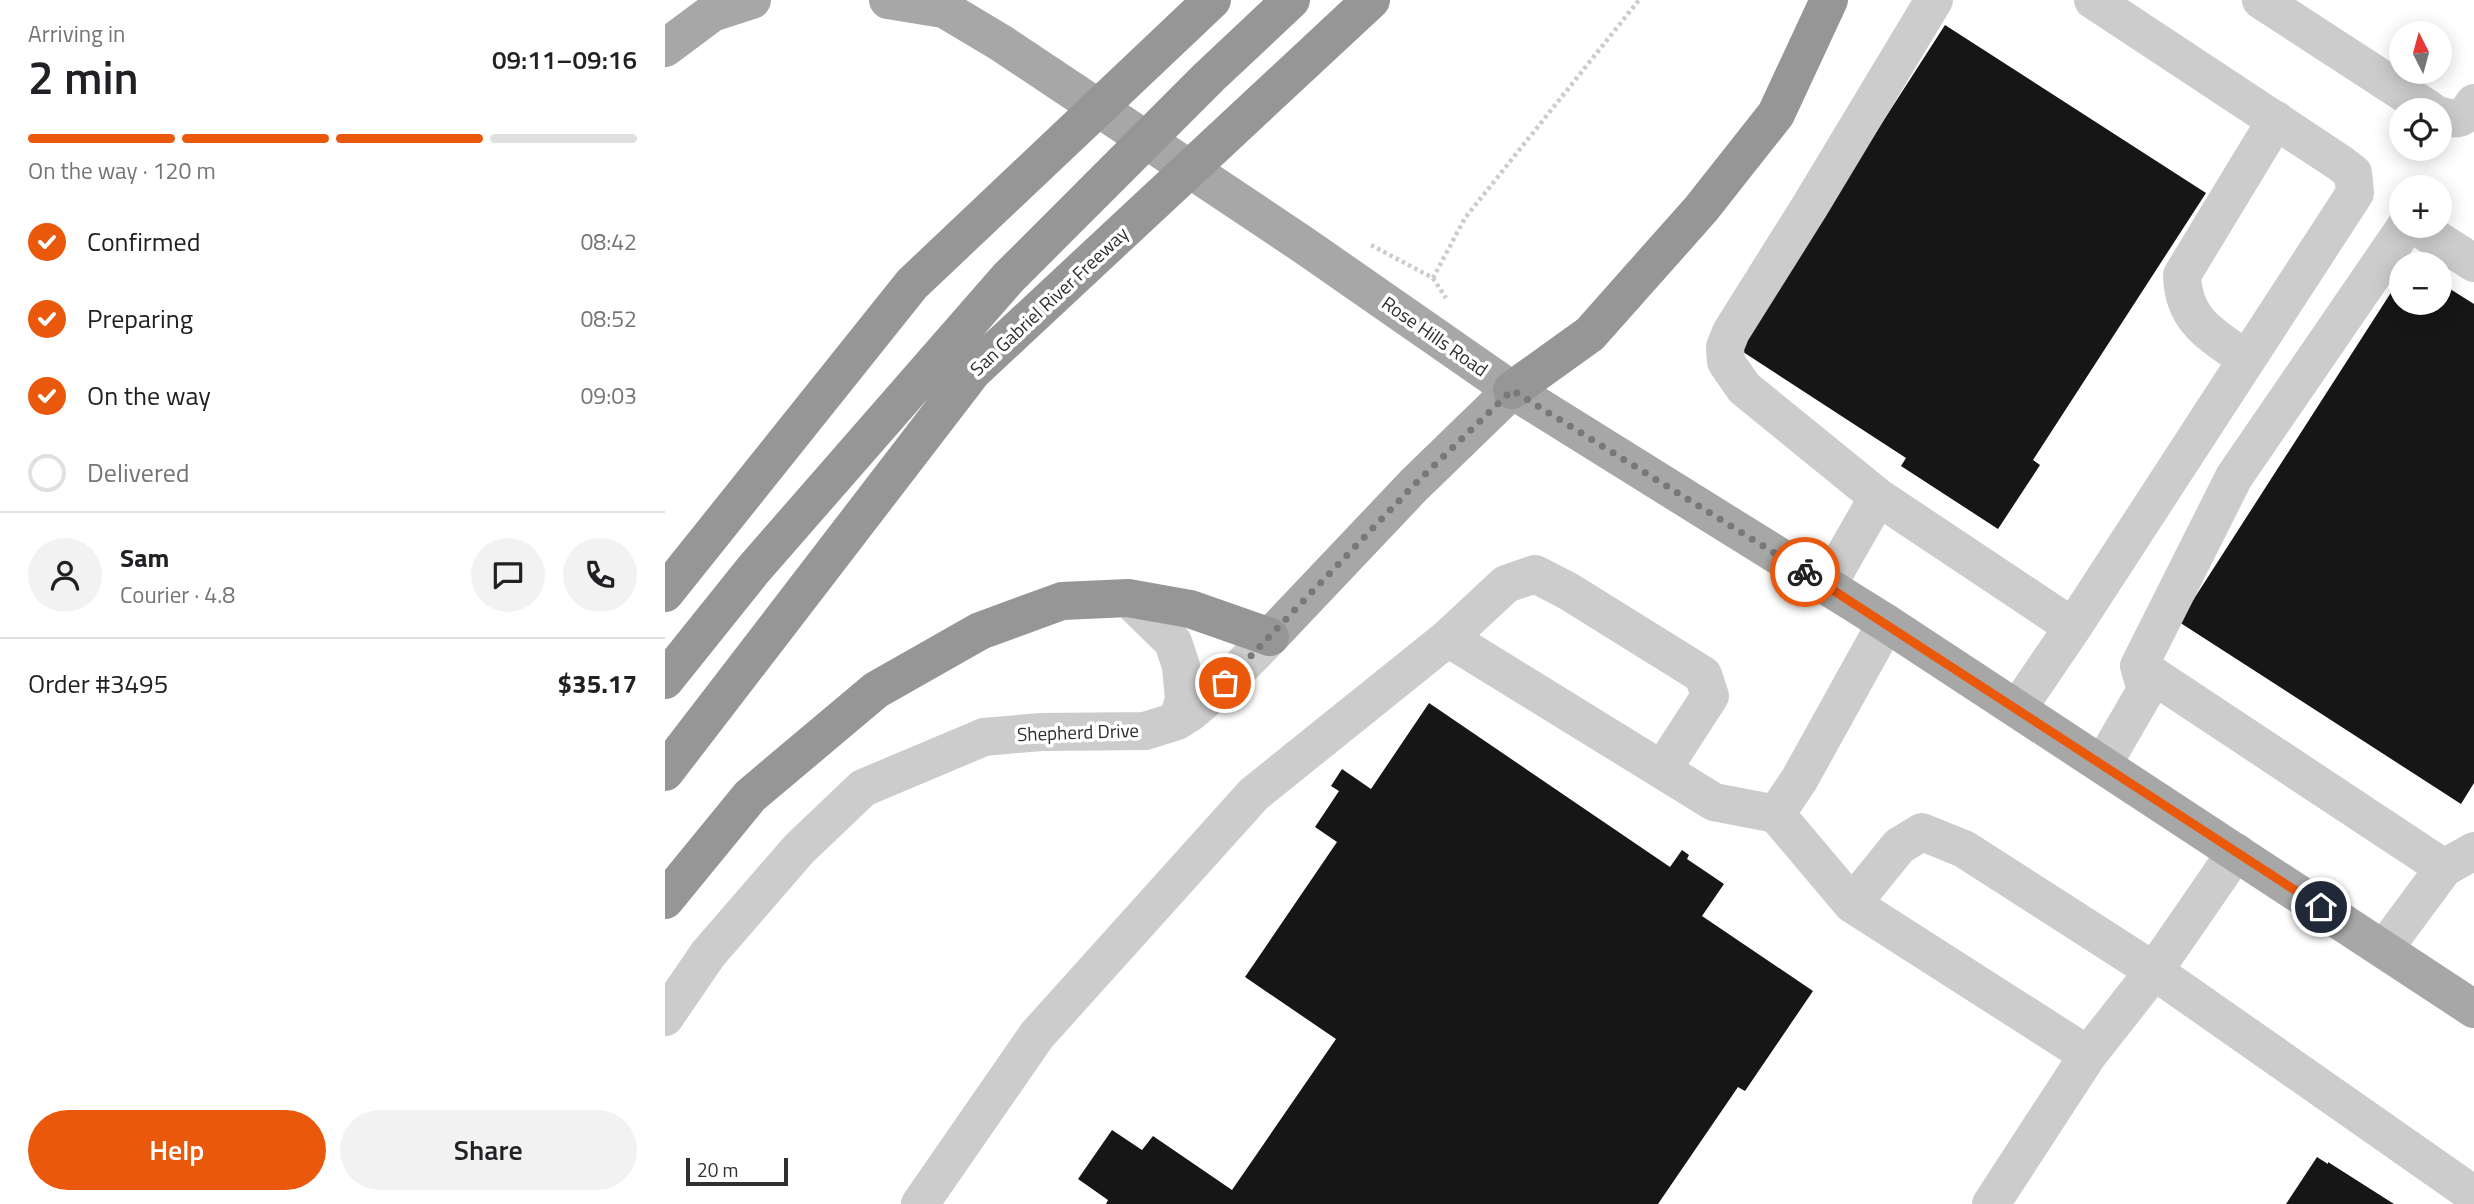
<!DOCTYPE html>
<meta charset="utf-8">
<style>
:root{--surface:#fff;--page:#f2f2f2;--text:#202124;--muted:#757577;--line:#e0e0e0;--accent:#ea580c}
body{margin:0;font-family:"Titillium Web",sans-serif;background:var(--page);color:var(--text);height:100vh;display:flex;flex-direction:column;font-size:26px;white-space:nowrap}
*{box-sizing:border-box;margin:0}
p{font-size:23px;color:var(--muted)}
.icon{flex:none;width:38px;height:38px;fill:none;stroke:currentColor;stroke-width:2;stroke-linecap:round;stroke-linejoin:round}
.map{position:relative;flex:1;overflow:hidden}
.sheet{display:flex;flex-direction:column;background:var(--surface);width:665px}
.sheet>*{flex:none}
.needle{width:46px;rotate:354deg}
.buttons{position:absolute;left:1724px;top:21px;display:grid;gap:14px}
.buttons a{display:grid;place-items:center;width:63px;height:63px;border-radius:50%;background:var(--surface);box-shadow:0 4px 18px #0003;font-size:35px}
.scale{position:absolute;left:21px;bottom:18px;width:102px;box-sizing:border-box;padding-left:7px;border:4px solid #2f2f2f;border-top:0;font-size:19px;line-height:24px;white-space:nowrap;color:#2f2f2f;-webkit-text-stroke:5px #fff;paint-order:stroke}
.pin{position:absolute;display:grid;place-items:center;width:60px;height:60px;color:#fff;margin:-30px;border:4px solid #fff;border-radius:50%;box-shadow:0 2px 7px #0007}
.courier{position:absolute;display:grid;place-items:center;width:70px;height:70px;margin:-35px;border:5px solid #ea580c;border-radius:50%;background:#fff;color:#222;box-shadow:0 2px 9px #0007}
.head em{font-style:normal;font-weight:600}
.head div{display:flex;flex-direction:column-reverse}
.head{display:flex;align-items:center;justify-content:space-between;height:119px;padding:0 28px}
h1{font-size:46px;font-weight:600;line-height:52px}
.bar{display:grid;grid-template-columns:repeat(4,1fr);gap:10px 7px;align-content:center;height:84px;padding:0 28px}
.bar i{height:9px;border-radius:5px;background:var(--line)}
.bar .on{background:var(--accent)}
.bar p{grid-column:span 4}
.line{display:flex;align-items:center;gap:18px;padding:0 28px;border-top:2px solid var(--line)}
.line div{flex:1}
.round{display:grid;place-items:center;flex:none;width:74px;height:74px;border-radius:37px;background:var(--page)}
ol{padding:0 28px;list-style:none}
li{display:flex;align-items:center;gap:21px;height:77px}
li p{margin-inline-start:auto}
li .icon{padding:7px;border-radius:50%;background:var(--accent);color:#fff;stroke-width:4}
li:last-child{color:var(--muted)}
li i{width:38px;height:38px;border:4px solid var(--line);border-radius:50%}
.cta{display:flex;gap:14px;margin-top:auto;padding:14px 28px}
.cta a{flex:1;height:80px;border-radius:42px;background:var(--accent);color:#fff;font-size:28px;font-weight:600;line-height:80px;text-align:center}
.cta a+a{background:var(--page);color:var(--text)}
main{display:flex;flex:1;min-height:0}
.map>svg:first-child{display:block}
.building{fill:#161616}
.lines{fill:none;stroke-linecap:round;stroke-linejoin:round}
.path{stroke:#ccc;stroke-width:4.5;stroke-dasharray:3.5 3.5;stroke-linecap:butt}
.minor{stroke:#ccc;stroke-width:38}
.major{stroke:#a7a7a7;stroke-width:38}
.highway{stroke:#969696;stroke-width:38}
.done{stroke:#787878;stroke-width:7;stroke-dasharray:0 12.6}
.route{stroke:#ea580c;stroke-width:9}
.labels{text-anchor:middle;stroke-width:7;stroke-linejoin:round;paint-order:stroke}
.street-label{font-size:19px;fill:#2f2f2f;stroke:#fff}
</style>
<main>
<section class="sheet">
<div class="head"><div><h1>2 min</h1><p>Arriving in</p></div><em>09:11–09:16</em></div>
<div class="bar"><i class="on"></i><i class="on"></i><i class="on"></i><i></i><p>On the way · 120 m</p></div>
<ol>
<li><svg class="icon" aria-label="check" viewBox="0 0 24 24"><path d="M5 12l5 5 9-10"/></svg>Confirmed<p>08:42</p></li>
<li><svg class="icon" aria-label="check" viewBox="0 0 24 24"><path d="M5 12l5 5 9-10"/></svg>Preparing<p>08:52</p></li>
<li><svg class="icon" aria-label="check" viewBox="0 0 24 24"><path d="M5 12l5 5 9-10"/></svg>On the way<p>09:03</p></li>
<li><i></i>Delivered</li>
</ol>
<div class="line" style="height:126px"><a class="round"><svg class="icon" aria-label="person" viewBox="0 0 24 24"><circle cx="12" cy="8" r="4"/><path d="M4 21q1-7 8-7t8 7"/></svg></a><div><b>Sam</b><p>Courier · 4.8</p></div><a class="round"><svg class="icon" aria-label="chat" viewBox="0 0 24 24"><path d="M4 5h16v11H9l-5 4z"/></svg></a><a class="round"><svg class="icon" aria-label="phone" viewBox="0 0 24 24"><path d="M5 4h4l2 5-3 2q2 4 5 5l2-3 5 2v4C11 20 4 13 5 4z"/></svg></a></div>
<div class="line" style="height:91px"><div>Order #3495</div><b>$35.17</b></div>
<div class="cta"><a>Help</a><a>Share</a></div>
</section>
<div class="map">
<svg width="1809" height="1204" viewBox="0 0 1809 1204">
<rect width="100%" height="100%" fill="#fff"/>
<path class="building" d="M 1280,25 L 1541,193 L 1368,460 L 1375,465 L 1333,529 L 1236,466 L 1241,458 L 1072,348 Z
M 1736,277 L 1736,303 L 1774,303 L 1774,282 L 1809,304 L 1809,783 L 1796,804 L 1514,622 Z
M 764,703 L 1005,867 L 1017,850 L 1024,855 L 1022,859 L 1059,884 L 1037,916 L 1148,991 L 1080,1091 L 1073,1087 L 993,1204 L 441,1204 L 443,1200 L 413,1179 L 447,1130 L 477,1150 L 488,1136 L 567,1190 L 671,1039 L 580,977 L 672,842 L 650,827 L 674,791 L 666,786 L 677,769 L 706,789 Z
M 1652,1157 L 1663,1164 L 1663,1162 L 1729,1204 L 1621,1204 Z"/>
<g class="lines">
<path class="path" d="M 706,245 L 768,278 L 800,218 L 974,0
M 768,278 L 781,298"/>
<path class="minor" d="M 1269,0 L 1145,206 L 1066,332 L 1060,347 L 1061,362 L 1079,388 L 1213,497 L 1408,627
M 1596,0 L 1765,110
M 1774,115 C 1793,122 1799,119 1809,103
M 1751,226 L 1809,263
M 1581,359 C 1547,335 1518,321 1517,275 L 1611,120
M 1162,586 L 1213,497
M 463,598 L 508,642 L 516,666 L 519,700 L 512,721
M 1221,623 L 1134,780 L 1111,814 L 1187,904 L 1423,1055
M 783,638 L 841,584 L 870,574 L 903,591 L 1038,675 L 1045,696 L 997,770
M 1474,666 L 1779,868
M 1353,708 L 1408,627 L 1690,193 L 1688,173 L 1675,163 L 1428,0
M 1438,764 L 1481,690 L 1474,666 L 1569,477 L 1741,226
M 1187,904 L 1234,846 L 1257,832 L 1299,849 L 1489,971 L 1809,1195
M 1719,949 L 1779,868 L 1809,851
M 0,1017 L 43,954 L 134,849 L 198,788 L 319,737 L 376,732 L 480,731 L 512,721 L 526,712 L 560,683 L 605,637
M 255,1204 L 372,1035 L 589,794 L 783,638 L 1049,802 L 1111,814
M 1326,1204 L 1423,1055 L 1489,971 L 1571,852"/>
<path class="major" d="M 223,0 L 278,9
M 264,0 L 336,43 L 637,244 L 847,390 L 1221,623 L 1809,1009
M 0,48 L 47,13 L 87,0
M 605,637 L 749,485 L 847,390"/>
<path class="highway" d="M 847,390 L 925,334 L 1036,209 L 1111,114 L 1164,0
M 0,593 L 247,284 L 547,0
M 0,680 L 88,570 L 343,278 L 544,77 L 626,0
M 0,772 L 308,371 L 706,0
M 0,900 L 85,796 L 211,690 L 315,631 L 397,601 L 463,598 L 525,609 L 605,637"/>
</g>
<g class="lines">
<path class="done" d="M 560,683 L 749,485 L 847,390 L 1140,572"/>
<path class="route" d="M 1140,572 L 1656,907"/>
</g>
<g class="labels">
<g class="street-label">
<text transform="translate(384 301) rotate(-43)" y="7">San Gabriel River Freeway</text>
<text transform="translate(770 336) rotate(35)" y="7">Rose Hills Road</text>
<text transform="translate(413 732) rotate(-2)" y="7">Shepherd Drive</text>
</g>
</g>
</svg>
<div class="buttons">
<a><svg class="needle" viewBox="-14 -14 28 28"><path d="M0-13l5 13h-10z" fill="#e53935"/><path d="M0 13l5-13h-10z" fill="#757577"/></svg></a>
<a><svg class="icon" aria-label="locate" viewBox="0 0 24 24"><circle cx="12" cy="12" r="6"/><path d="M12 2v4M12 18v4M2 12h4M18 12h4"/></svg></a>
<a>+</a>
<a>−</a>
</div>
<div class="scale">20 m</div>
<div class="pin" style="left:560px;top:683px;background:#ea580c"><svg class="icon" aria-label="bag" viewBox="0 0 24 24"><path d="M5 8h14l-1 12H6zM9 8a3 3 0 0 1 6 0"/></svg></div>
<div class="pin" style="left:1656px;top:907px;background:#1f2937"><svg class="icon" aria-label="home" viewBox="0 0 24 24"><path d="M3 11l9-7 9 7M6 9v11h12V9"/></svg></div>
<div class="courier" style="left:1140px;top:572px"><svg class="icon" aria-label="bike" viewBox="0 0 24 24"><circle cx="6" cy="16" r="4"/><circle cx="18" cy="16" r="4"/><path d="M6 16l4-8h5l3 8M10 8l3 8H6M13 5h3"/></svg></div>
</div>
</main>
